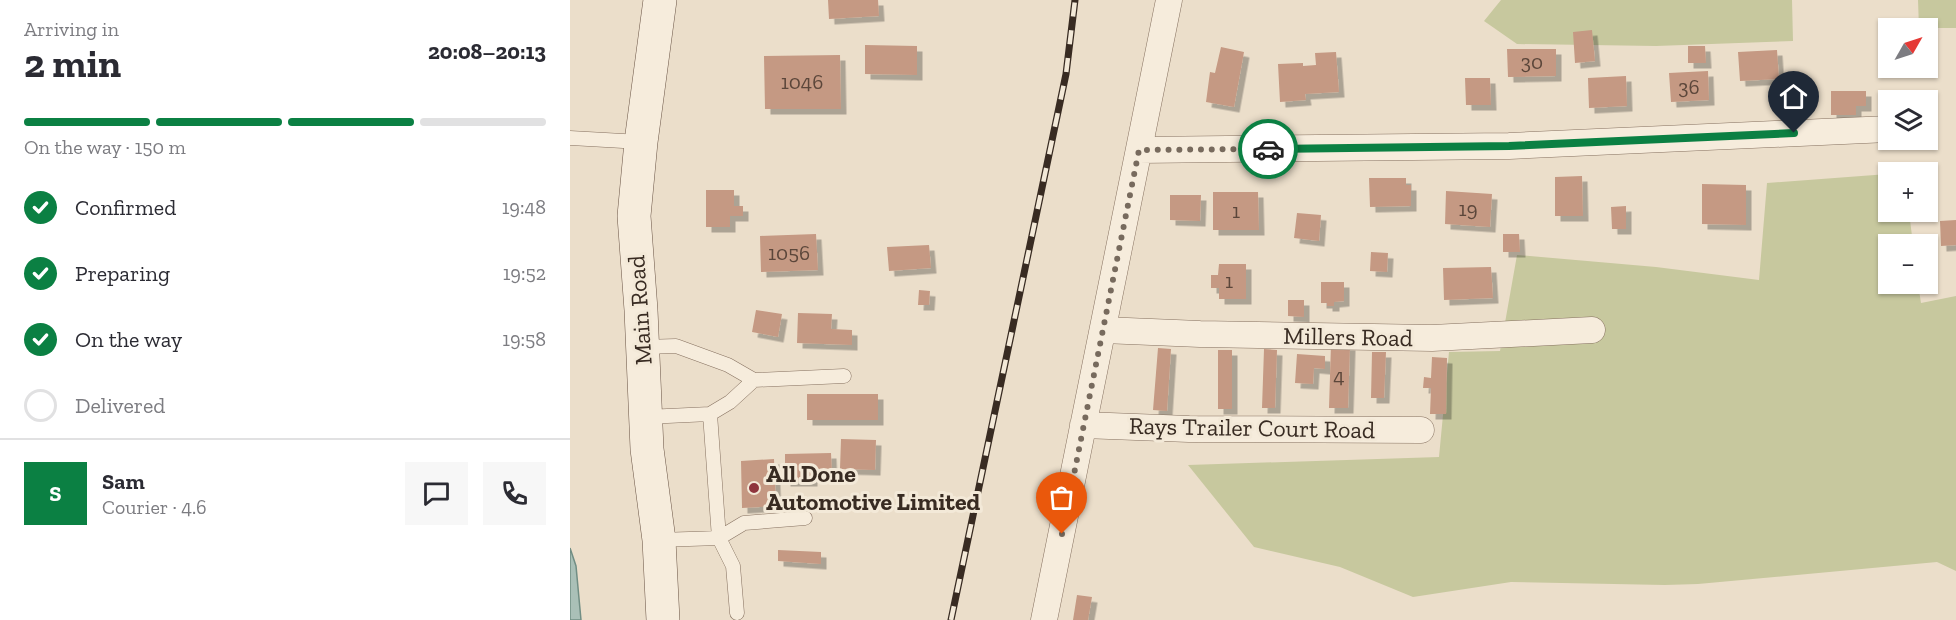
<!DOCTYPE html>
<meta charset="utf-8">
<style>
:root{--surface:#fff;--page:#f7f7f7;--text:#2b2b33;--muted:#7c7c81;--line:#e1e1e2;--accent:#0b8043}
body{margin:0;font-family:"Zilla Slab",serif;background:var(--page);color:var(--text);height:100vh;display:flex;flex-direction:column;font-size:22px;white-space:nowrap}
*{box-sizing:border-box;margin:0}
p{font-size:20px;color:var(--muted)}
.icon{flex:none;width:33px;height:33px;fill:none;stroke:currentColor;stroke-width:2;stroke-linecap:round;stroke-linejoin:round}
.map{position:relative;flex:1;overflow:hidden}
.drawer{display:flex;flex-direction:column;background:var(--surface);width:570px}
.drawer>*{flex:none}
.needle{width:39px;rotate:51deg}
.controls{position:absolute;left:1308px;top:18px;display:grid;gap:12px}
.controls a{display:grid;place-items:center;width:60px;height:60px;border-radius:0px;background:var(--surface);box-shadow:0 2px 4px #0004;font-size:30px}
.pin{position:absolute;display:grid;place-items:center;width:51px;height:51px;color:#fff;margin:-62px -26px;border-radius:50% 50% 50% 0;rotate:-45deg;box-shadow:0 0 6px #0007}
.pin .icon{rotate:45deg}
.courier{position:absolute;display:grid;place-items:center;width:60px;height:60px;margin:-30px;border:4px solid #0b8043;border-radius:50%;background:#fff;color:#222;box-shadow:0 2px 8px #0007}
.head em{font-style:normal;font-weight:700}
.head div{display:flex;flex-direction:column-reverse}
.head{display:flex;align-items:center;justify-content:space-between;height:102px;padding:0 24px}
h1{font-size:39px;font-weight:700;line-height:45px}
.bar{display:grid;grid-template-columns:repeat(4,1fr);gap:9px 6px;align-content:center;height:72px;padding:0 24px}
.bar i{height:8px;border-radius:4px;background:var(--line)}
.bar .selected{background:var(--accent)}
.bar p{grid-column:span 4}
.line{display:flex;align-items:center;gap:15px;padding:0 24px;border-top:2px solid var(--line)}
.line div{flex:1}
.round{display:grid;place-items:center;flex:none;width:63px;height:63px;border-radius:0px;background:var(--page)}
ol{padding:0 24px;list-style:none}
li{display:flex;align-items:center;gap:18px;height:66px}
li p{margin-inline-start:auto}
li .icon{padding:6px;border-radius:50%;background:var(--accent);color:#fff;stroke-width:4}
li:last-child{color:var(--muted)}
li i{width:33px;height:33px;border:3px solid var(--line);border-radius:50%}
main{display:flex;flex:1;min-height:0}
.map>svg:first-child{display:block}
.green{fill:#c7c89e}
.water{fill:#aac0b7;stroke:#718e84;stroke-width:1.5}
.building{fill:#c59983;filter:url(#shadow)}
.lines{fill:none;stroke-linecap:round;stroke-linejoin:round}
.service-casing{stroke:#867160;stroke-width:15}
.minor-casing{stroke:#867160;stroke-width:27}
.secondary-casing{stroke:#685243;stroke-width:34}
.service{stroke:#f6ecdc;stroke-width:14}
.minor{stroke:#f6ecdc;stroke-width:26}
.secondary{stroke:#f6ecdc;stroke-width:33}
.rail-casing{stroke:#382b22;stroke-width:7}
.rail{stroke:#f3e9d8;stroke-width:4.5;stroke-dasharray:14;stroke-linecap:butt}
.done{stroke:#776a5d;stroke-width:6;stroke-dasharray:0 10.8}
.route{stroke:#0b8043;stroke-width:8}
.poi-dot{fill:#8f353d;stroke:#f3e9d8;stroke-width:2}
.labels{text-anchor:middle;stroke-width:6;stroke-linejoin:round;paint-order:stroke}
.number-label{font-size:21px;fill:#5b463a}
.street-label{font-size:24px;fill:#382b22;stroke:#f3e9d8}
.poi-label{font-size:24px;font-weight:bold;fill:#382b22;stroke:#f3e9d8;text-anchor:start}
</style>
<main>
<section class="drawer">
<div class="head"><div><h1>2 min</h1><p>Arriving in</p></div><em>20:08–20:13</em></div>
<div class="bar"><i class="selected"></i><i class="selected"></i><i class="selected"></i><i></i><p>On the way · 150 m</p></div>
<ol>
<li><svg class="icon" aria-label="check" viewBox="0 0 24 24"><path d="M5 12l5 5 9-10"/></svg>Confirmed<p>19:48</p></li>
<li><svg class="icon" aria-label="check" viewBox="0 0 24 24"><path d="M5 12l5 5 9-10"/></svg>Preparing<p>19:52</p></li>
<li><svg class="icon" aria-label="check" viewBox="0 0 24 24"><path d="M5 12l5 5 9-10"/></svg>On the way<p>19:58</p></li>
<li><i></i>Delivered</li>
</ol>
<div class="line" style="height:108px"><b class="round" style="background:var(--accent);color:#fff">S</b><div><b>Sam</b><p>Courier · 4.6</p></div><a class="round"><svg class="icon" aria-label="chat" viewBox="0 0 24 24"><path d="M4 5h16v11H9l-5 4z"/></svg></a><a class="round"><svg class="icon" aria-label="phone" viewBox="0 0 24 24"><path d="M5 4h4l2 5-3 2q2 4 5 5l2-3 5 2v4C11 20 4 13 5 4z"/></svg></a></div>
</section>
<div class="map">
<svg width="1386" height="620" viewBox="0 0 1386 620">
<defs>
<filter id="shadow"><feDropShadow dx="5.5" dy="5.5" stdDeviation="0" flood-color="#0004"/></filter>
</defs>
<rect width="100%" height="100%" fill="#ebdeca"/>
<path class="green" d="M 931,0 L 1222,0 L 1223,41 L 1086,46 L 947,44 L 914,21 Z
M 1348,0 L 1386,0 L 1386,28 L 1349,28 Z
M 1318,174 L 1318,212 L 1339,212 L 1343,244 L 1318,244 L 1318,284 L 1348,284 L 1351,303 L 1386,296 L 1386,571 L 1367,562 L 1128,584 L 1095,585 L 941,582 L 843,597 L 770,567 L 684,547 L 618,465 L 869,457 L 879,352 L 930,351 L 947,255 L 1086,267 L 1189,280 L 1197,183 Z"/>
<path class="water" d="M 0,548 L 6,566 L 11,620 L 0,620 Z"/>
<path class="building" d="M 258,0 L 308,0 L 309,16 L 259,19 Z
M 1022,30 L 1025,61 L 1005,63 L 1003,32 Z
M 295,45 L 347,46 L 347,75 L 295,74 Z
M 1118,46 L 1135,46 L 1136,63 L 1118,63 Z
M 651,47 L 674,52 L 664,107 L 636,102 L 640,72 L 645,73 Z
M 937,49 L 986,49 L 986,76 L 938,77 Z
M 1207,50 L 1209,79 L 1170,81 L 1168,52 Z
M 766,52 L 769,92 L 735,94 L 736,100 L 710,102 L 708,64 L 733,63 L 733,66 L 746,65 L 745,53 Z
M 270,55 L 271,109 L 195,109 L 194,56 Z
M 1138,71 L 1139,100 L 1101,102 L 1099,73 Z
M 1056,76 L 1057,106 L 1019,108 L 1018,78 Z
M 895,78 L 920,78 L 921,105 L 896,105 Z
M 1261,91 L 1296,91 L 1296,106 L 1286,106 L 1286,115 L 1261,115 Z
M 1012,176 L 1013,216 L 985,216 L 985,177 Z
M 799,178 L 836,178 L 836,185 L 841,185 L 841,206 L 800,207 Z
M 1132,184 L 1176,185 L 1176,225 L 1132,224 Z
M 136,190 L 164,190 L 164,206 L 173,206 L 173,216 L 160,216 L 160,227 L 136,227 Z
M 876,191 L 922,194 L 920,227 L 875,224 Z
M 643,192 L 688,192 L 689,230 L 643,230 Z
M 600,195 L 631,195 L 630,221 L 600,220 Z
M 1056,206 L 1056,229 L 1042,229 L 1041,207 Z
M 727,213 L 751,215 L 749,241 L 724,238 Z
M 1386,220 L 1386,245 L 1371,246 L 1370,221 Z
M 246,234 L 248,270 L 191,272 L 190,236 Z
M 933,234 L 949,234 L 950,252 L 933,252 Z
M 359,245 L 361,268 L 319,271 L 317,247 Z
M 801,252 L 818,253 L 817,272 L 800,271 Z
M 649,264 L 676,264 L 676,299 L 649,299 L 649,288 L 641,288 L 641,275 L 648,275 Z
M 921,267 L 923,298 L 874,300 L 873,268 Z
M 751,282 L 774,282 L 774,301 L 764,302 L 764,306 L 757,306 L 757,303 L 751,303 Z
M 349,290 L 360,291 L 359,305 L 348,305 Z
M 718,300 L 734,300 L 734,317 L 718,316 Z
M 186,310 L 212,314 L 208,337 L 182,332 Z
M 228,313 L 262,314 L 261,329 L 282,330 L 282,345 L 227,343 Z
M 761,344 L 780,345 L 778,408 L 759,408 Z
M 588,348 L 601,349 L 597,411 L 583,410 Z
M 694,349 L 707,350 L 705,408 L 692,408 Z
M 648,350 L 662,350 L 662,409 L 648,409 Z
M 802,352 L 816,352 L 814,398 L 801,398 Z
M 727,354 L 755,356 L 755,369 L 744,368 L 743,384 L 725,383 Z
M 862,357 L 877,358 L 876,414 L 860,414 L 861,388 L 853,388 L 854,377 L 861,378 Z
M 237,394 L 308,394 L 308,420 L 237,420 Z
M 271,439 L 306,440 L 305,470 L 270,469 Z
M 261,453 L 262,475 L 242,475 L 242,481 L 215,481 L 215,454 Z
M 204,459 L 206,506 L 172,508 L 171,461 Z
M 208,550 L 251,552 L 251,564 L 208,561 Z
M 507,595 L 522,597 L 518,620 L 503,620 Z"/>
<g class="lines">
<defs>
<path id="service" d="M 0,138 L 71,142
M 73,347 L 106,346 L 158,365 L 184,380 L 274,376
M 140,414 L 160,402 L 184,380
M 76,417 L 140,414 L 149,538 L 163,566 L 167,613
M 89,540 L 149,538 L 174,523 L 235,518"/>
<path id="minor" d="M 569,150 L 939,146 L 1318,129
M 533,330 L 630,334 L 862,338 L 1022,330
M 513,425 L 619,429 L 851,430
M 474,620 L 599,0"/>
<path id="secondary" d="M 90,0 L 71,142 L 64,216 L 71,310 L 77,449 L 89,540 L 93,620"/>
</defs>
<use href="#service" class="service-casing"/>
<use href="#minor" class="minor-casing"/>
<use href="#secondary" class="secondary-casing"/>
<use href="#service" class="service"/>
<use href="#minor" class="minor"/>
<use href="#secondary" class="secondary"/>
<defs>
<path id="rail" d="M 381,620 L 496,74 L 505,0"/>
</defs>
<use href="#rail" class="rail-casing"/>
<use href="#rail" class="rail"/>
</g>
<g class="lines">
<path class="done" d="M 492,534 L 569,150 L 698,149"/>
<path class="route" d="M 698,149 L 939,146 L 1224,133"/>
</g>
<circle class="poi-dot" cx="184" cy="488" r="6"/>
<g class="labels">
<g class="number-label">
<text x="962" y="69">30</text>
<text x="232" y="89">1046</text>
<text x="1119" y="94">36</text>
<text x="898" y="216">19</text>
<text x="666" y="218">1</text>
<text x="219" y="260">1056</text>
<text x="659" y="288">1</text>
<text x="769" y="383">4</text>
</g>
<g class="street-label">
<text transform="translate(70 310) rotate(-94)" y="8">Main Road</text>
<text transform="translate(778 337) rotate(1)" y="8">Millers Road</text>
<text transform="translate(682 428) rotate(1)" y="8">Rays Trailer Court Road</text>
</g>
<g class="poi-label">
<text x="196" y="482">All Done<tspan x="196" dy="28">Automotive Limited</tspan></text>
</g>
</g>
</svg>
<div class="controls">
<a><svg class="needle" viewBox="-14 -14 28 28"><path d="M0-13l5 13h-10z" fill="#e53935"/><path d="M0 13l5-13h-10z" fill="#7c7c81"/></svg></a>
<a><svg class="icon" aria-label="layers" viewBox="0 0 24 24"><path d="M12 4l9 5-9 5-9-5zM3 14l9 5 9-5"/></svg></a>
<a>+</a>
<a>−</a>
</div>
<div class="pin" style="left:492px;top:534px;background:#ea580c"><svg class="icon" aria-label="bag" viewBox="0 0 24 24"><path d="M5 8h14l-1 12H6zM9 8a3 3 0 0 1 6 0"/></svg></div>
<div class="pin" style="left:1224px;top:133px;background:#1f2937"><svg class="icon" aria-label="home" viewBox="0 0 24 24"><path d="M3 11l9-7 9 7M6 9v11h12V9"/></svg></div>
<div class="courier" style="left:698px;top:149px"><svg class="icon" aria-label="car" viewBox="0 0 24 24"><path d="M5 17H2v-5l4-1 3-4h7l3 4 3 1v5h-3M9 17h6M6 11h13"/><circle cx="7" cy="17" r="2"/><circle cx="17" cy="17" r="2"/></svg></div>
</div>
</main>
